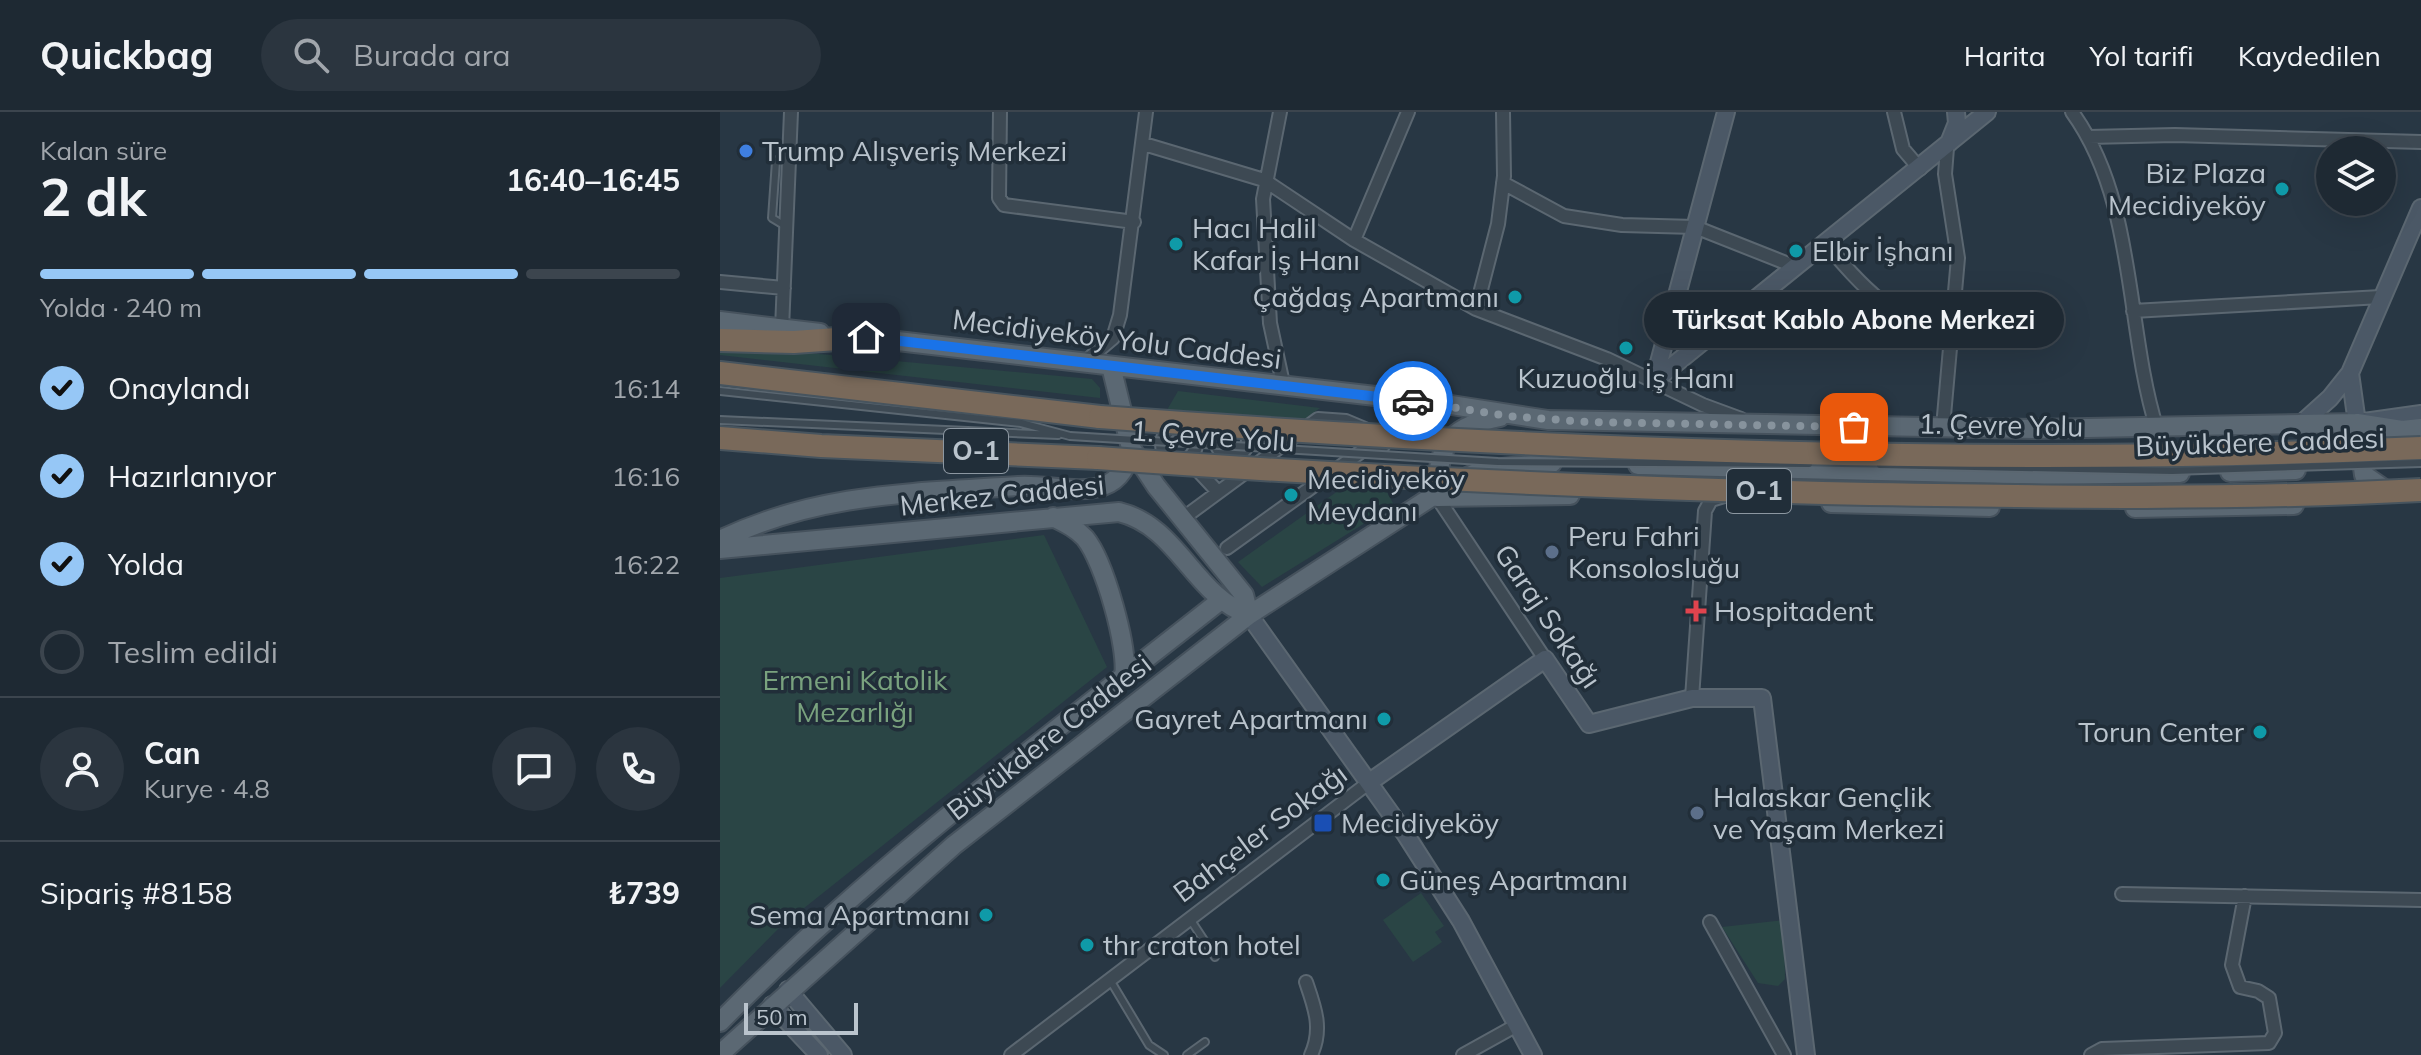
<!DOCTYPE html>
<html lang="tr">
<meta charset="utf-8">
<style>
:root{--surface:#1e2933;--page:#2b353f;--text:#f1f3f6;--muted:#a1a6ac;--line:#3c454e;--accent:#96c7f6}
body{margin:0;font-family:Mulish,sans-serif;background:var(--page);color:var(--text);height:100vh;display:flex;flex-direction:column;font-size:30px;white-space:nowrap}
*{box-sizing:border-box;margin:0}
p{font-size:26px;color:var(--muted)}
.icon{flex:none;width:44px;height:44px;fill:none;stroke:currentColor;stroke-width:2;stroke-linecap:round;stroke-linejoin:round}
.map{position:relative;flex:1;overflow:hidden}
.details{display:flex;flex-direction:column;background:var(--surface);width:720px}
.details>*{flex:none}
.tools{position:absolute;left:1596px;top:24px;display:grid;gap:16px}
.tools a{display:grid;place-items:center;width:80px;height:80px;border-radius:50%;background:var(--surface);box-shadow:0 8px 32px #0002,0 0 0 2px var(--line);font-size:40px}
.scale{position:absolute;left:24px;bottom:20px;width:114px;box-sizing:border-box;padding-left:8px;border:4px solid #bac4cd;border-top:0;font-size:22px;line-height:28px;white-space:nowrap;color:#bac4cd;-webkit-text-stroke:6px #212e39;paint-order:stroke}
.pin{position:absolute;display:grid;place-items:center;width:68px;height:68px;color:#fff;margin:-34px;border-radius:16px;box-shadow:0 4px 12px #0006}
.courier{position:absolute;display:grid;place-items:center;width:80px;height:80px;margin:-40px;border:6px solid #1a73e8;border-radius:50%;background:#fff;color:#222;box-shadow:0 2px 10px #0007}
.bubble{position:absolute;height:56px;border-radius:28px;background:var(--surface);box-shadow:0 8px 32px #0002,0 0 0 2px var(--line);font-size:26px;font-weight:700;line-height:56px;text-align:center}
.headline em{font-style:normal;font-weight:700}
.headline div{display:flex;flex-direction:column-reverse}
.headline{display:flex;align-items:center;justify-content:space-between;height:136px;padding:0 40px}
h1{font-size:52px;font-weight:700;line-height:60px}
.bar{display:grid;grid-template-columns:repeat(4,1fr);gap:12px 8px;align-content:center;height:96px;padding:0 40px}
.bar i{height:10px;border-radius:6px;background:var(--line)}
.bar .selected{background:var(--accent)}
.bar p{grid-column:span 4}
.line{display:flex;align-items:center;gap:20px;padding:0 40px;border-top:2px solid var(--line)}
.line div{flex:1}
.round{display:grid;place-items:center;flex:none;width:84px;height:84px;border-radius:42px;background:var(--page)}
ol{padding:0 40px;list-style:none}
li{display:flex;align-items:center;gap:24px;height:88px}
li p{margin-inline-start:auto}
li .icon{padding:8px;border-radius:50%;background:var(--accent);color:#111;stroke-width:4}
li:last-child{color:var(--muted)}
li i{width:44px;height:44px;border:4px solid var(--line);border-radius:50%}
header{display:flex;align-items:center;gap:48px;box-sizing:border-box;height:112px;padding:0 40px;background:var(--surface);border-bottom:2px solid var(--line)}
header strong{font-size:38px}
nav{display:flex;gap:44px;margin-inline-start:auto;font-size:28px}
.search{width:560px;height:72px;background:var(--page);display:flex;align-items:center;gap:20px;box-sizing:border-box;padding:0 28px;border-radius:44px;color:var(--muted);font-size:30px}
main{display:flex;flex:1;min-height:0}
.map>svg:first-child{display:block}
.green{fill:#2a4545}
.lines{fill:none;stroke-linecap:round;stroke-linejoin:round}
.lane-casing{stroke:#5b6771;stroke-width:10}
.street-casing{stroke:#5b6771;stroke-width:16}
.secondary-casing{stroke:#5b6771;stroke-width:20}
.primary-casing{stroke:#46525d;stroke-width:22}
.highway-casing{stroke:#47545e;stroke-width:26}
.lane{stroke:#3d4953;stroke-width:6}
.street{stroke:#3d4953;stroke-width:12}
.secondary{stroke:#4b5866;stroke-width:16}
.primary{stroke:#5b6873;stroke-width:18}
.highway{stroke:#79695a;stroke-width:22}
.lane-bridge-casing{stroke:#5b6771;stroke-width:10;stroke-linecap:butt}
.highway-bridge-casing{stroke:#47545e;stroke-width:26;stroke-linecap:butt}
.lane-bridge{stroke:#3d4953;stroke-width:6}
.highway-bridge{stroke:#79695a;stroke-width:22}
.done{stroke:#87939d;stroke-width:8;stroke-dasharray:0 14.4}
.route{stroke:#1a73e8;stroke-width:10}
.shop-dot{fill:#3f7fe0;stroke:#212e39;stroke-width:3}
.culture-dot{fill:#0f9aa8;stroke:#212e39;stroke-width:3}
.service-dot{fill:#5c6f8a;stroke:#212e39;stroke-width:3}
.health-dot{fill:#e0444e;stroke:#212e39;stroke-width:3}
.transit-dot{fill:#1a4fb4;stroke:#212e39;stroke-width:3}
.labels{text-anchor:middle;stroke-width:7;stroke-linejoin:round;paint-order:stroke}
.shield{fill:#212e39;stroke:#8c97a1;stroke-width:2}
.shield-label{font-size:26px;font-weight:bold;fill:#bac4cd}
.poi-label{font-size:28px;fill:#bac4cd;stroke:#212e39;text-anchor:start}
.street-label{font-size:28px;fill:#bac4cd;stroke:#212e39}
.park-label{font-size:28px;fill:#79a27e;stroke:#212e39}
</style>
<header>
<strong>Quickbag</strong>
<div class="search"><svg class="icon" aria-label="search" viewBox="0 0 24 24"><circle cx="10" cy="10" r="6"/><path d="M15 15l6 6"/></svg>Burada ara</div>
<nav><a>Harita</a><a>Yol tarifi</a><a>Kaydedilen</a></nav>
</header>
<main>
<section class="details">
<div class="headline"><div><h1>2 dk</h1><p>Kalan süre</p></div><em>16:40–16:45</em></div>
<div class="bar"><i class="selected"></i><i class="selected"></i><i class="selected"></i><i></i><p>Yolda · 240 m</p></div>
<ol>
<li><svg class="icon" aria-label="check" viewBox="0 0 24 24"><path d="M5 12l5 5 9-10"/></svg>Onaylandı<p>16:14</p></li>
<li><svg class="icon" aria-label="check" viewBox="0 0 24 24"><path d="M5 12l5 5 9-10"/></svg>Hazırlanıyor<p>16:16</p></li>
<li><svg class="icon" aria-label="check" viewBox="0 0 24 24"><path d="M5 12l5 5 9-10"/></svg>Yolda<p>16:22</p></li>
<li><i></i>Teslim edildi</li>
</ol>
<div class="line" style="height:144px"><a class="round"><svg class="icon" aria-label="person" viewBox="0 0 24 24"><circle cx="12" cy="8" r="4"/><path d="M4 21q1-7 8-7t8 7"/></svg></a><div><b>Can</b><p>Kurye · 4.8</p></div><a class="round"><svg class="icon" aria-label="chat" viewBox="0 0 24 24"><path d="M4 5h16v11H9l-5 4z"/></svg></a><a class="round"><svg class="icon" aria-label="phone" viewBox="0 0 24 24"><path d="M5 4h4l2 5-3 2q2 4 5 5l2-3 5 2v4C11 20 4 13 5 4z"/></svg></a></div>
<div class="line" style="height:104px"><div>Sipariş #8158</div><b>₺739</b></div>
</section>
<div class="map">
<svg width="1701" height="943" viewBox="0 0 1701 943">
<rect width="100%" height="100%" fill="#283744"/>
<path class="green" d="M 0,233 L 372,267 L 380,276 L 380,286 L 0,243 Z
M 458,279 L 600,296 L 573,316 L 447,298 Z
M 653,354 L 674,393 L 542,475 L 518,450 Z
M 324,423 L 387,555 L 59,816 L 0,876 L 0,466 Z
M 701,781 L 724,814 L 715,820 L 722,830 L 693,850 L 663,808 Z
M 1064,808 L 1065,867 L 1058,874 L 1038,871 L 1002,815 Z"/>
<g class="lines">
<defs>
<path id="lane" d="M 67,115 L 52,106 L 56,49 L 68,41
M 0,279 L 301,311 L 350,324
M 0,308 L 338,323
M 470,807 L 495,845
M 390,868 L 429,933 L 444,943
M 467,943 L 485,930"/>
<path id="street" d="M 280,0 L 279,86 L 284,93 L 414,110
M 560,0 L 543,87 L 550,211 L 564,276
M 1174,0 L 1183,37 L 1200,57
M 1352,0 C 1417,90 1405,215 1437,317
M 1368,25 L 1455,23 L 1701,30
M 424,32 L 544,68 L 634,128 L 756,197 L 887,247 L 983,293 L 1021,307
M 783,71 L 844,104 L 902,113 L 975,115 L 1076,155
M 634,128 L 688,0
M 1105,131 C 1141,173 1175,212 1231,222
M 0,170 L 64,176
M 756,197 L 778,112 L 784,64 L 783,0
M 1413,199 L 1661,185
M 62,217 L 71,0
M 366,249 L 393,226 L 400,203 L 426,0
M496 328a16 16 0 1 1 32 0a16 16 0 1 1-32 0Z
M 1223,315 L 1238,146 L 1225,62 L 1227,36
M442 332a17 17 0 1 1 34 0a17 17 0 1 1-34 0Z
M 529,331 L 565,331
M 473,353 L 498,380
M 717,385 L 825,547
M 462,407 L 598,307 L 626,309 L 645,317
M 507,436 L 649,334 L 663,334
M 972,586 L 985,399 L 991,388 L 1004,384
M 1402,782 L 1701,788
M 990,810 L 1064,943
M 586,870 C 595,896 603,917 591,943
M 291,943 L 651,669
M 743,943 L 797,913
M 1371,943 L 1382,937 L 1549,931 L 1555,921 L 1549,886 L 1538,879 L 1520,875 L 1512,853 L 1525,784"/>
<path id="secondary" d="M 1229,31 L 1237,11 L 1236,0
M 1630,261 L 1637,311 L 1701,302
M 934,269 L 1267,0
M 934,269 L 1006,0
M 1580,313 L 1610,286 L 1630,261 L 1701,96
M 529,503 L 686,723 L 741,809 L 813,943
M 651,669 L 825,547 L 869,612 L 972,586 L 1042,586 L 1086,943
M 68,878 L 123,943
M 52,893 L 99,943"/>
<path id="primary" d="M 0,209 L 100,221
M 134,224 L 725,292 L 828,308 L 1314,317 L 1637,311 L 1682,318 L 1701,316
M 391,254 L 411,336 L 436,374 L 524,483 L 529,503
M 1637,311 L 1644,363 L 1670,381
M 918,353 L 1323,363 L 1460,361
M 1510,360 L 1576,358
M 717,378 C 719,328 732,315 780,305
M 717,385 L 850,383
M 1111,391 L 1270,395
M 1415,396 L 1574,393
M 333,405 C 345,411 356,416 365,426 C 384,449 409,536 404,565
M 0,428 C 97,381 193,381 298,374 C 325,372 358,382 383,374 C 401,368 407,353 411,336
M 0,437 L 399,400 C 458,414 474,484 529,503
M 0,910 C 153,754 330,623 501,488
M 0,942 L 234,733 L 529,503 L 733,371 L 763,358 L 832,351"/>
<path id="highway" d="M 0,228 L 74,230 L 146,225
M 0,261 L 380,305
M 0,326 L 101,334 L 378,346"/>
</defs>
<use href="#lane" class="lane-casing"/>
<use href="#street" class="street-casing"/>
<use href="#secondary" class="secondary-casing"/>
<use href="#primary" class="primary-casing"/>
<use href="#highway" class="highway-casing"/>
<use href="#lane" class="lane"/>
<use href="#street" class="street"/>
<use href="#secondary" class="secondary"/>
<use href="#primary" class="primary"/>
<use href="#highway" class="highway"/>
<defs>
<path id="lane-bridge" d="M 350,324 L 778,350 L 1089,352
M 1160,353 L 1452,359 L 1701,351"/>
<path id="highway-bridge" d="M 380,305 C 819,338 1261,355 1701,336
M 378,346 C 635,365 892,376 1149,382 C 1333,385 1517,388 1701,378"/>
</defs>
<use href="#lane-bridge" class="lane-bridge-casing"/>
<use href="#highway-bridge" class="highway-bridge-casing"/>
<use href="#lane-bridge" class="lane-bridge"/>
<use href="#highway-bridge" class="highway-bridge"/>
</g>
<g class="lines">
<path class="done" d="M 693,289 L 787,304 L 868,310 L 1134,315"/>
<path class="route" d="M 146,225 L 693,289"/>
</g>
<circle class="shop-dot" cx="26" cy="39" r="8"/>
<g class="culture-dot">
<circle cx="1562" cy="77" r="8"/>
<circle cx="456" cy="132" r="8"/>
<circle cx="1076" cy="139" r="8"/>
<circle cx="795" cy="185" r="8"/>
<circle cx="906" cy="236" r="8"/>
<circle cx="571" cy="383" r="8"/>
<circle cx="664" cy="607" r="8"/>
<circle cx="1540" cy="620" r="8"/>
<circle cx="663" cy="768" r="8"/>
<circle cx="266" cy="803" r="8"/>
<circle cx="367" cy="833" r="8"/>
</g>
<g class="service-dot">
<circle cx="832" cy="440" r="8"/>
<circle cx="977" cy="701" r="8"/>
</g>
<path class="health-dot" d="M972 487h8v8h8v8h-8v8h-8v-8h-8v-8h8z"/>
<rect class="transit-dot" x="593" y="701" width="20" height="20" rx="4"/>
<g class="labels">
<g class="shield">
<rect x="224" y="317" width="64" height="44" rx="6"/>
<rect x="1007" y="357" width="64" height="44" rx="6"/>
</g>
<g class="shield-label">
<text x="256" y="348">O-1</text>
<text x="1039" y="388">O-1</text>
</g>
<g class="poi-label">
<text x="42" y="49">Trump Alışveriş Merkezi</text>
<text x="1546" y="71" text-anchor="end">Biz Plaza<tspan x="1546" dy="32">Mecidiyeköy</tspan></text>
<text x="472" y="126">Hacı Halil<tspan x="472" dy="32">Kafar İş Hanı</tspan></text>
<text x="1092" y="149">Elbir İşhanı</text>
<text x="779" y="195" text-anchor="end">Çağdaş Apartmanı</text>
<text x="906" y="276" text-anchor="middle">Kuzuoğlu İş Hanı</text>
<text x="587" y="377">Mecidiyeköy<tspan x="587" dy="32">Meydanı</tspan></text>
<text x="848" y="434">Peru Fahri<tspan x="848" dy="32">Konsolosluğu</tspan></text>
<text x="994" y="509">Hospitadent</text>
<text x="648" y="617" text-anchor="end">Gayret Apartmanı</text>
<text x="1524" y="630" text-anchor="end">Torun Center</text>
<text x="993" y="695">Halaskar Gençlik<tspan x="993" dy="32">ve Yaşam Merkezi</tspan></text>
<text x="621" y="721">Mecidiyeköy</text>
<text x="679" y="778">Güneş Apartmanı</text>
<text x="250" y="813" text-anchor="end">Sema Apartmanı</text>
<text x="383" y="843">thr craton hotel</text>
</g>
<g class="street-label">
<text transform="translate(397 227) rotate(7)" y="10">Mecidiyeköy Yolu Caddesi</text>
<text transform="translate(1281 313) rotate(1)" y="10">1. Çevre Yolu</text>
<text transform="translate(493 324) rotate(4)" y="10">1. Çevre Yolu</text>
<text transform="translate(1540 330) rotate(-2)" y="10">Büyükdere Caddesi</text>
<text transform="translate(282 383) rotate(-6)" y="10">Merkez Caddesi</text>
<text transform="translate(828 504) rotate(56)" y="10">Garaj Sokağı</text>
<text transform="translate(329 625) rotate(-38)" y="10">Büyükdere Caddesi</text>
<text transform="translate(540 721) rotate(-37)" y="10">Bahçeler Sokağı</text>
</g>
<g class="park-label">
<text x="135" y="578">Ermeni Katolik<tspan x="135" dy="32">Mezarlığı</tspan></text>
</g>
</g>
</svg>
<div class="tools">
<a><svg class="icon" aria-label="layers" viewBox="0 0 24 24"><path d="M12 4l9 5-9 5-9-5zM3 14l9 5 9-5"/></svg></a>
</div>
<div class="scale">50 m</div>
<div class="pin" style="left:1134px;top:315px;background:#ea580c"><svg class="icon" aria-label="bag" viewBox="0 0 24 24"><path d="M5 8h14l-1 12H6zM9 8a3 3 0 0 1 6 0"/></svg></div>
<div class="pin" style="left:146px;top:225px;background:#1f2937"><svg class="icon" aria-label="home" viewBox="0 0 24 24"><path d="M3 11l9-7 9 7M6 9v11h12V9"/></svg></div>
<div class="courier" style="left:693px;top:289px"><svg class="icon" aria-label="car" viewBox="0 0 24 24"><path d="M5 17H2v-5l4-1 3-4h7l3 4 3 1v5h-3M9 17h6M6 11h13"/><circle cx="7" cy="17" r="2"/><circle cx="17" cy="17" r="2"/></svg></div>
<div class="bubble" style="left:924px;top:180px;width:420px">Türksat Kablo Abone Merkezi</div>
</div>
</main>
